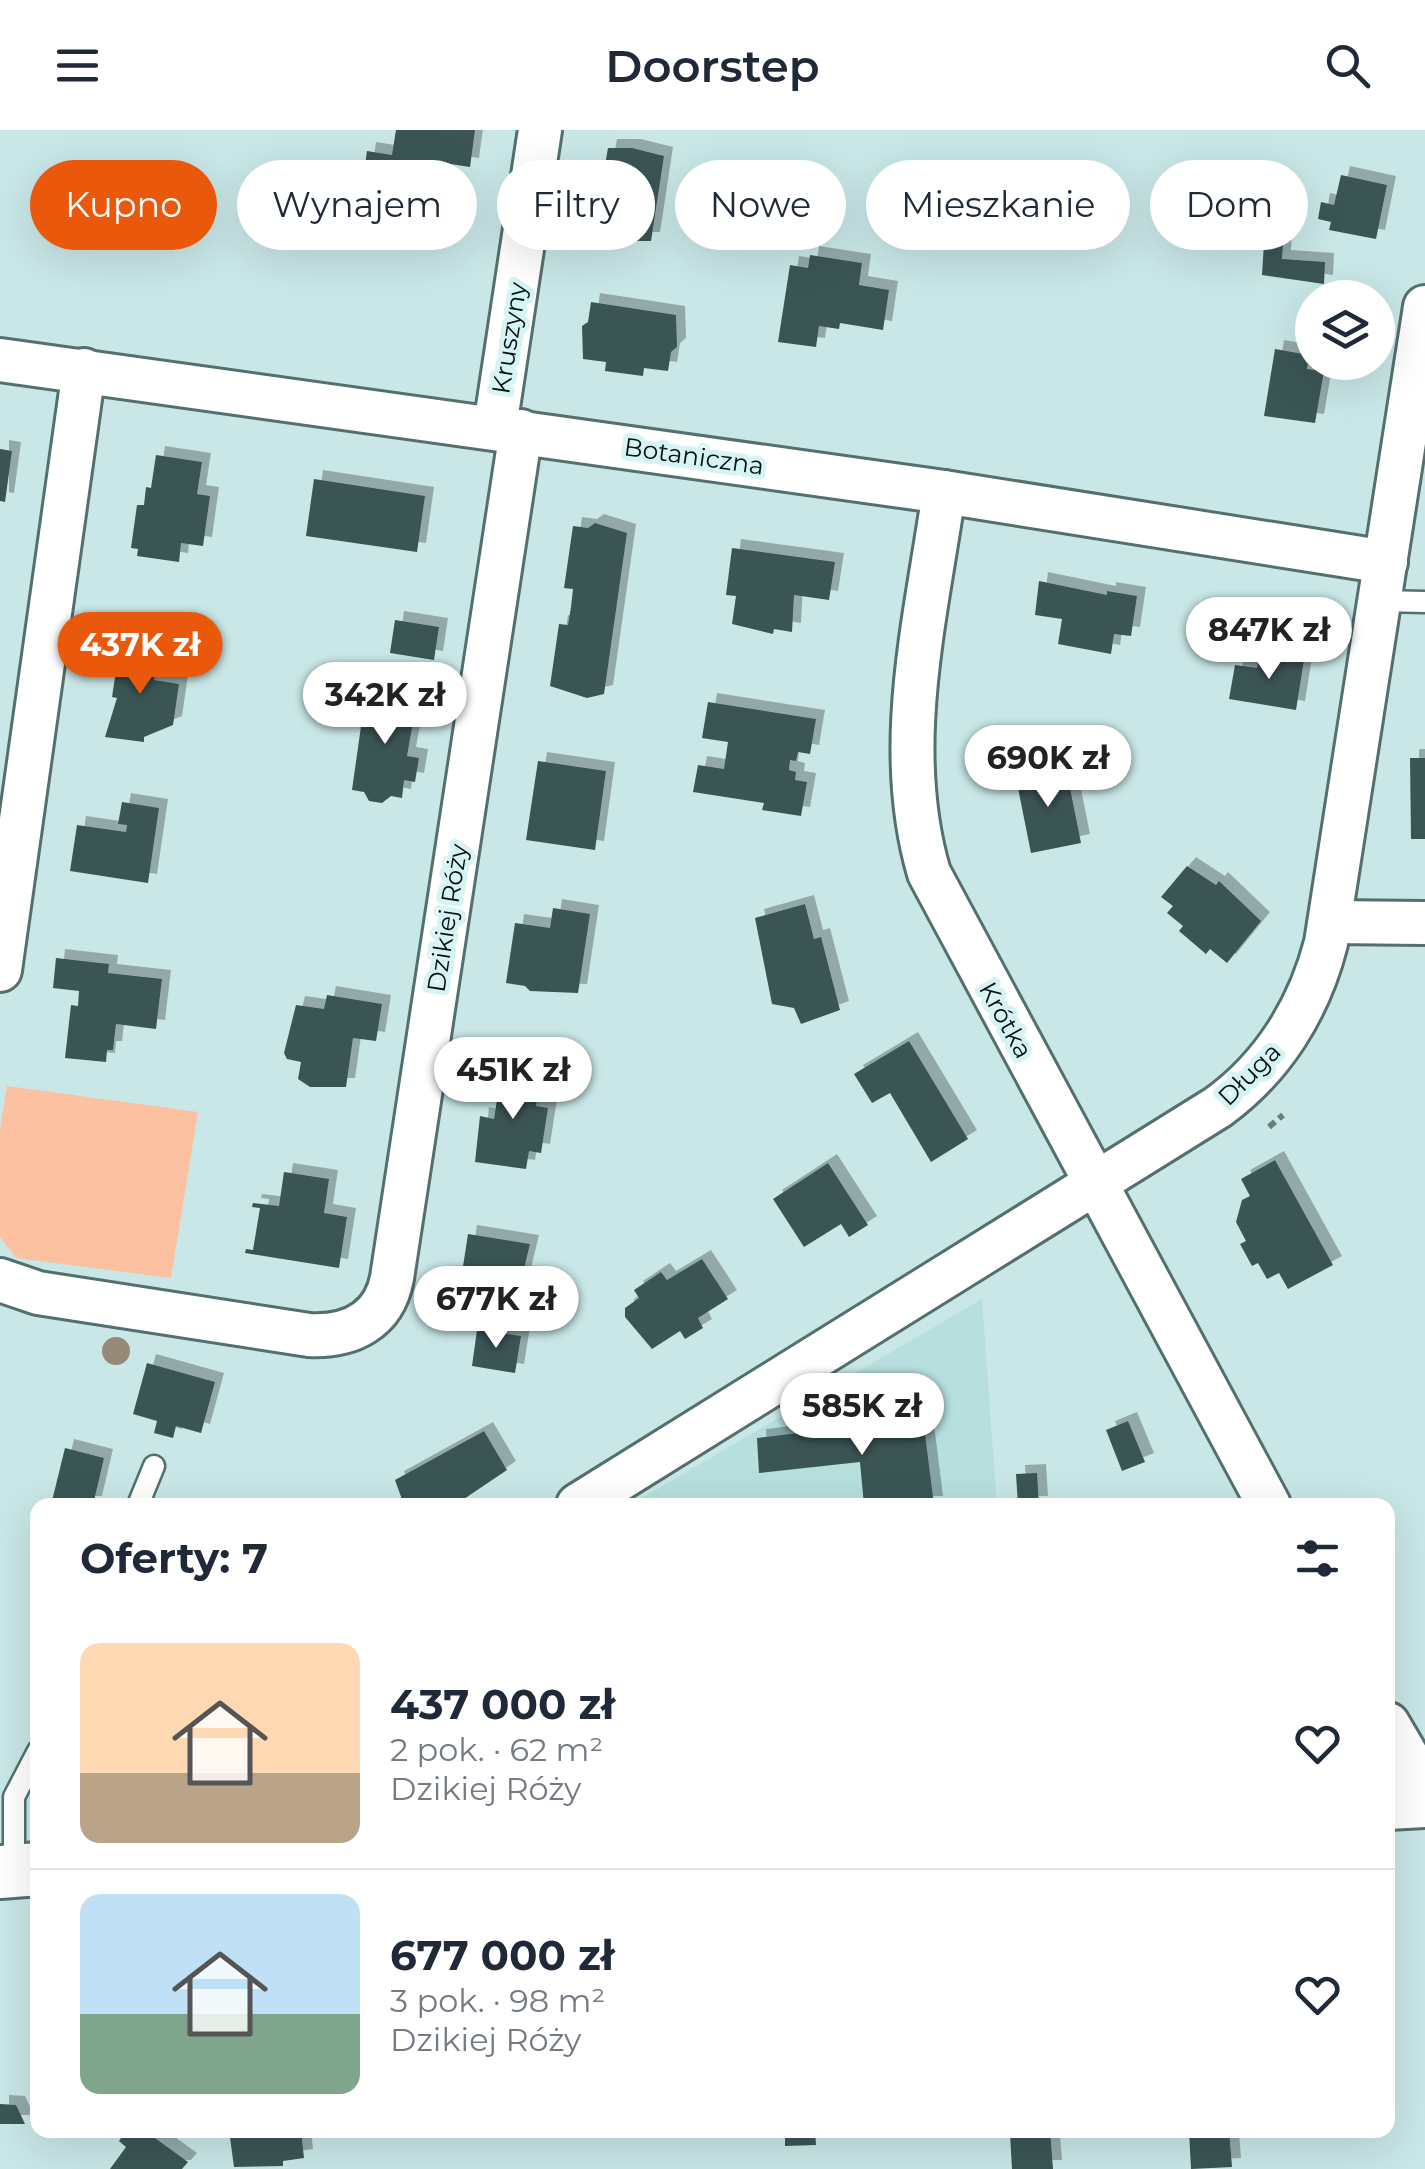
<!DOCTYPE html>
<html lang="pl">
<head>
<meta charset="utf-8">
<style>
	body { margin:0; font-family:Montserrat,sans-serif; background:#f2f2f3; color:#1f2937; height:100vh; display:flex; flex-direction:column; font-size:38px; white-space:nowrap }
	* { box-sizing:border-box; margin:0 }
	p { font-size:32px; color:#747a83 }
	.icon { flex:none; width:55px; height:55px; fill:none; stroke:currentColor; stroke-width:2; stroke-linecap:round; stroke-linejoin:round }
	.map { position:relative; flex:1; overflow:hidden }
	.panel { position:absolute; left:30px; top:1368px; width:1365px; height:640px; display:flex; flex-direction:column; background:#fff; border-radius:20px; box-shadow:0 10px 40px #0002 }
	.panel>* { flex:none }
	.hud { position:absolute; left:30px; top:30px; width:1365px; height:90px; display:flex; gap:20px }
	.controls { position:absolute; left:1295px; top:150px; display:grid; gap:20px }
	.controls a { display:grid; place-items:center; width:100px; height:100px; border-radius:50%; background:#fff; box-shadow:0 10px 40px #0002; font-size:50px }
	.price { position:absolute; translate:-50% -85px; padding:0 22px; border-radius:35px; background:#fff; color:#222; font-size:32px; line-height:65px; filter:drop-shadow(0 2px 5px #0008) }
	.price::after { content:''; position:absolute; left:50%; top:60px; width:30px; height:22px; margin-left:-15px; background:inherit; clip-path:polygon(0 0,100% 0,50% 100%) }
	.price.selected { background:#ea580c; color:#fff }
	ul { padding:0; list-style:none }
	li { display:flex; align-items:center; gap:30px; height:250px; padding:0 50px }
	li+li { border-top:2px solid #e0e1e3 }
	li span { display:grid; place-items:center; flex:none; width:280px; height:200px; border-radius:20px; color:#555 }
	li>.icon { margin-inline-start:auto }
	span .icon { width:120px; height:120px; fill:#fffc; stroke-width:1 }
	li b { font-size:42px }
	h2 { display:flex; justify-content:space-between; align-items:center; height:120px; padding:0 50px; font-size:42px }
	.pill { padding:0 35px; border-radius:45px; background:#fff; box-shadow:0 10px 40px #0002; font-size:35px; line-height:90px }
	.pill.selected { background:#ea580c; color:#fff }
	header { display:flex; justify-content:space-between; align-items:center; height:130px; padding:0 50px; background:#fff; font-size:45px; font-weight:600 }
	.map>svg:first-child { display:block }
	.built { fill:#b6dfde }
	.green { fill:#fbc1a1 }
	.building { fill:#3a5454; filter:url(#shadow) }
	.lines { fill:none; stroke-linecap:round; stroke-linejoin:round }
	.service-casing { stroke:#536f6e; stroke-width:25 }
	.minor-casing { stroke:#536f6e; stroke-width:48 }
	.tertiary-casing { stroke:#536f6e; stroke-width:58 }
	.path { stroke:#697e7e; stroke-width:6; stroke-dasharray:8 5; stroke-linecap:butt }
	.service { stroke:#fff; stroke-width:20 }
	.minor { stroke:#fff; stroke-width:42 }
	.tertiary { stroke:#fff; stroke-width:52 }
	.tree { fill:#968978 }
	.labels { text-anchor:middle; stroke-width:10; stroke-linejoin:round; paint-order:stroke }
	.street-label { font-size:25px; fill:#061111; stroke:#d6f4f4 }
</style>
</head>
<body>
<header><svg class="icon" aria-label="menu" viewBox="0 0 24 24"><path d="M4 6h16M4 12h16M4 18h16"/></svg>Doorstep<svg class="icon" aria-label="search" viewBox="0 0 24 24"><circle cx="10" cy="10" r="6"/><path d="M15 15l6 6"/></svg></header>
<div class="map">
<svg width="1425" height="2039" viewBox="0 0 1425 2039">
	<defs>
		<filter id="shadow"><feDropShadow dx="9" dy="-9" stdDeviation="0" flood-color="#0004"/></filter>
	</defs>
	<rect width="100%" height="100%" fill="#c9e7e7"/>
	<!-- built -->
	<path class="built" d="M982 1169 997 1375H630Z"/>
	<!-- green -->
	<path class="green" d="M7 956 198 982 171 1148 16 1128 0 1107V1000Z"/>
	<!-- building -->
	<g class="building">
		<path d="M396 0H475L470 37 437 32 430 75 407 71 401 77 392 76 388 68 361 64 367 21 392 25Z"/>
		<path d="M608 18H632L664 26 651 111H625L595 103 598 79 590 78 596 40 604 41Z"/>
		<path d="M1341 45 1387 55 1376 109 1329 100 1331 92 1318 89 1321 72 1334 75Z"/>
		<path d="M1264 113 1283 114 1282 129 1325 132 1324 154 1262 145Z"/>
		<path d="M810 125 862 133 859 155 889 160 883 200 840 193 839 199 819 196 816 217 778 212 790 135 808 138Z"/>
		<path d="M591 172 676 185 677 217 671 222 668 241 644 238 643 246 605 241 606 232 583 229 582 196 588 192Z"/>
		<path d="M1275 219 1309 225 1307 239 1324 241 1315 293 1264 286Z"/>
		<path d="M0 319 12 321 5 372 0 371Z"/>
		<path d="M156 325 202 332 197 364 210 366 203 416 181 413 179 432 137 426 138 419 131 418 137 375H144L146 357 151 358Z"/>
		<path d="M314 349 425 366 417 422 306 406Z"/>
		<path d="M595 393 627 403 604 564 587 568 550 556 559 494 568 495 571 477 573 459 564 458 573 396 588 398Z"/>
		<path d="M732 418 835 432 829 470 794 465 792 502 774 499 773 504 732 494 736 466 726 465Z"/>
		<path d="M1039 451 1107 465V461L1137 466 1131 506 1114 504 1111 524 1058 514 1062 489 1035 485Z"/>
		<path d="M395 490 439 497 434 530 390 523Z"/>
		<path d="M120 515 158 521 154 550 179 554 173 595 144 607V612L105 607 117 568 112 567Z"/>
		<path d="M1260 523 1304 530 1296 580 1229 569 1235 535 1257 538Z"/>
		<path d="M366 561 417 569 407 626 419 628 415 652 404 650 402 668 391 666 382 673 369 671 364 662 352 660Z"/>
		<path d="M708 572 816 589 810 624 798 622 796 631 790 630 789 640 796 642 795 650 807 652 801 686 762 680 764 673 693 662 698 635 724 639 728 612 702 608Z"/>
		<path d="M1410 628H1425V709H1411Z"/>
		<path d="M538 631 606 641 595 720 526 710Z"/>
		<path d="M1066 638 1081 713 1031 723 1016 648Z"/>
		<path d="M122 672 159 678 148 753 70 741 77 695 126 702 127 695 118 694Z"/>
		<path d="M1187 736 1216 755 1219 751 1261 791 1227 833 1210 819 1206 824 1179 801 1183 796 1167 783 1173 776 1161 767Z"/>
		<path d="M805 774 814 809 821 807 840 880 801 894 794 878 772 874 755 788Z"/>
		<path d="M553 778 590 784 578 863 530 861 525 856 506 853 515 793 550 798Z"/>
		<path d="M56 828 109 834 108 843 162 849 156 899 116 894 113 920H107L106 932 65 928 71 875 78 876 79 861 53 858Z"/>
		<path d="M327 865 382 874 376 911 353 908 346 957H310L298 949 301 932 287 929 284 923 296 875 324 879Z"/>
		<path d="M909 911 968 1009 931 1032 890 963 872 973 854 944Z"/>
		<path d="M502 937 541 943 536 976 548 978 541 1023 529 1021 526 1039 475 1032 480 986 494 989Z"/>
		<path d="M1275 1030 1333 1135 1288 1159 1279 1143 1267 1149 1258 1133 1252 1136 1240 1114 1246 1111 1236 1092 1242 1070 1250 1066 1241 1049Z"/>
		<path d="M828 1033 868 1095 849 1107 841 1094 804 1117 773 1069Z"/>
		<path d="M284 1042 329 1049 324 1083 347 1087 339 1138 245 1123 246 1119 253 1120 260 1078 252 1077 253 1073 279 1076Z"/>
		<path d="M468 1104 530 1114 522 1147 534 1148 529 1177 451 1166 455 1142 462 1143Z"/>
		<path d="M702 1129 728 1169 698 1188 703 1198 685 1209 680 1201 652 1219 625 1187V1178L639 1168 634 1160 661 1142 667 1150Z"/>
		<path d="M477 1200 521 1206 515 1243 472 1236Z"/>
		<path d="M147 1233 215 1252 201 1303 176 1296 173 1308 154 1303 157 1291 133 1284Z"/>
		<path d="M923 1288 934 1375H864L860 1332 759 1343 757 1308Z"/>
		<path d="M1128 1291 1145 1332 1122 1341 1106 1300Z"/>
		<path d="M484 1301 507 1340 455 1375H404L395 1350Z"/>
		<path d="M65 1318 104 1328 93 1375H51Z"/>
		<path d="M1037 1343 1039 1375H1018L1016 1344Z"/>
		<path d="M0 1974 16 1975 25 1994H0Z"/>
		<path d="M127 2000H144L188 2032 182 2039H110L126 2017 119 2011Z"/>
		<path d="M229 2000H301L304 2028 283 2031V2036L234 2037Z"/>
		<path d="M757 2000H815L816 2015 785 2016V2006L758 2007Z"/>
		<path d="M1189 2000H1229L1232 2037 1191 2039Z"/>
		<path d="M1050 2001 1053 2039H1012L1010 2004Z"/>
	</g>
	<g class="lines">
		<defs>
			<g id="service">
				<path d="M1380 471 1425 472"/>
				<path d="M138 1375 154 1336"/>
				<path d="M14 1739V1667L38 1621"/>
			</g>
			<g id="minor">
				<path d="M0 230 944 362 1386 432"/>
				<path d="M495 297 540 0"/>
				<path d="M944 362C926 488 892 618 929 743L1269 1375"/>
				<path d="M1330 792 1425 793"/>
				<path d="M0 840 84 240"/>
				<path d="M0 1150 38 1163 309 1205C350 1207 384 1191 392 1148L521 301"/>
				<path d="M578 1375 1218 977C1273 937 1309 879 1326 813L1425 177"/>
				<path d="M1388 1594 1425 1657"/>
			</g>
			<g id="tertiary">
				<path d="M1388 1673 1425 1671"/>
				<path d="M0 1742 38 1739"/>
			</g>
		</defs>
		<!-- service casing -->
		<use href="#service" class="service-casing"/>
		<!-- minor casing -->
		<use href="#minor" class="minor-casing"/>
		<!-- tertiary casing -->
		<use href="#tertiary" class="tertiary-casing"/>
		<!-- path -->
		<path class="path" d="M1269 997 1283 985"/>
		<!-- service -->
		<use href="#service" class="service"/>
		<!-- minor -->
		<use href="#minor" class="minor"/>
		<!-- tertiary -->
		<use href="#tertiary" class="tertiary"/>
	</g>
	<!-- trees -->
	<circle class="tree" cx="116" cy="1221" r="14"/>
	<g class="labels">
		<!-- street labels -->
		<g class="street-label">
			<text transform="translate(509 208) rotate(-81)" y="9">Kruszyny</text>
			<text transform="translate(694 326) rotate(8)" y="9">Botaniczna</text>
			<text transform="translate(447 788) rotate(-81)" y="9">Dzikiej Róży</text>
			<text transform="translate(1006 890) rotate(61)" y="9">Krótka</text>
			<text transform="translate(1249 944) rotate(-45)" y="9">Długa</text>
		</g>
	</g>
</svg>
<div class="controls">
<a><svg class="icon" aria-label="layers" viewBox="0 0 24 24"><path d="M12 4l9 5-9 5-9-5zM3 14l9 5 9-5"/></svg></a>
</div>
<b class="price" style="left:1269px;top:552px">847K zł</b>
<b class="price selected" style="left:140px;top:567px">437K zł</b>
<b class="price" style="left:385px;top:617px">342K zł</b>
<b class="price" style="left:1048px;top:680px">690K zł</b>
<b class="price" style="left:513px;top:992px">451K zł</b>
<b class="price" style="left:496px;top:1221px">677K zł</b>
<b class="price" style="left:862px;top:1328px">585K zł</b>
<div class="hud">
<a class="pill selected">Kupno</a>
<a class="pill">Wynajem</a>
<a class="pill">Filtry</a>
<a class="pill">Nowe</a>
<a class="pill">Mieszkanie</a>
<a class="pill">Dom</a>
</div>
<section class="panel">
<h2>Oferty: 7<svg class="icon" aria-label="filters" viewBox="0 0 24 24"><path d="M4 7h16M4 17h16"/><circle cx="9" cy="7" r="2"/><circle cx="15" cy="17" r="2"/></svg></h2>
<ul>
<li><span style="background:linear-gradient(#ffd9b3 65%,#b9a48a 0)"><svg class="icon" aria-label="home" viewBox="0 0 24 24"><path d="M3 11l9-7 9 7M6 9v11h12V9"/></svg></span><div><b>437 000 zł</b><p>2 pok. · 62 m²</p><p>Dzikiej Róży</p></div><svg class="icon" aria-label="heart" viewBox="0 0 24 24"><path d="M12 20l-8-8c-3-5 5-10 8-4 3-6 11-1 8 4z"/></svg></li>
<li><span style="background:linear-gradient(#bfe0f5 60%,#7fa58c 0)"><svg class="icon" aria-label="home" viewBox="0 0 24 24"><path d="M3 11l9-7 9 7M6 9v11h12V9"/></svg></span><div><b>677 000 zł</b><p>3 pok. · 98 m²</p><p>Dzikiej Róży</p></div><svg class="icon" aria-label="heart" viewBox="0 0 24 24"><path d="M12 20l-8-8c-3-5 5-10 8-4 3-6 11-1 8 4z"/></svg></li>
</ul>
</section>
</div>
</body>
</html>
